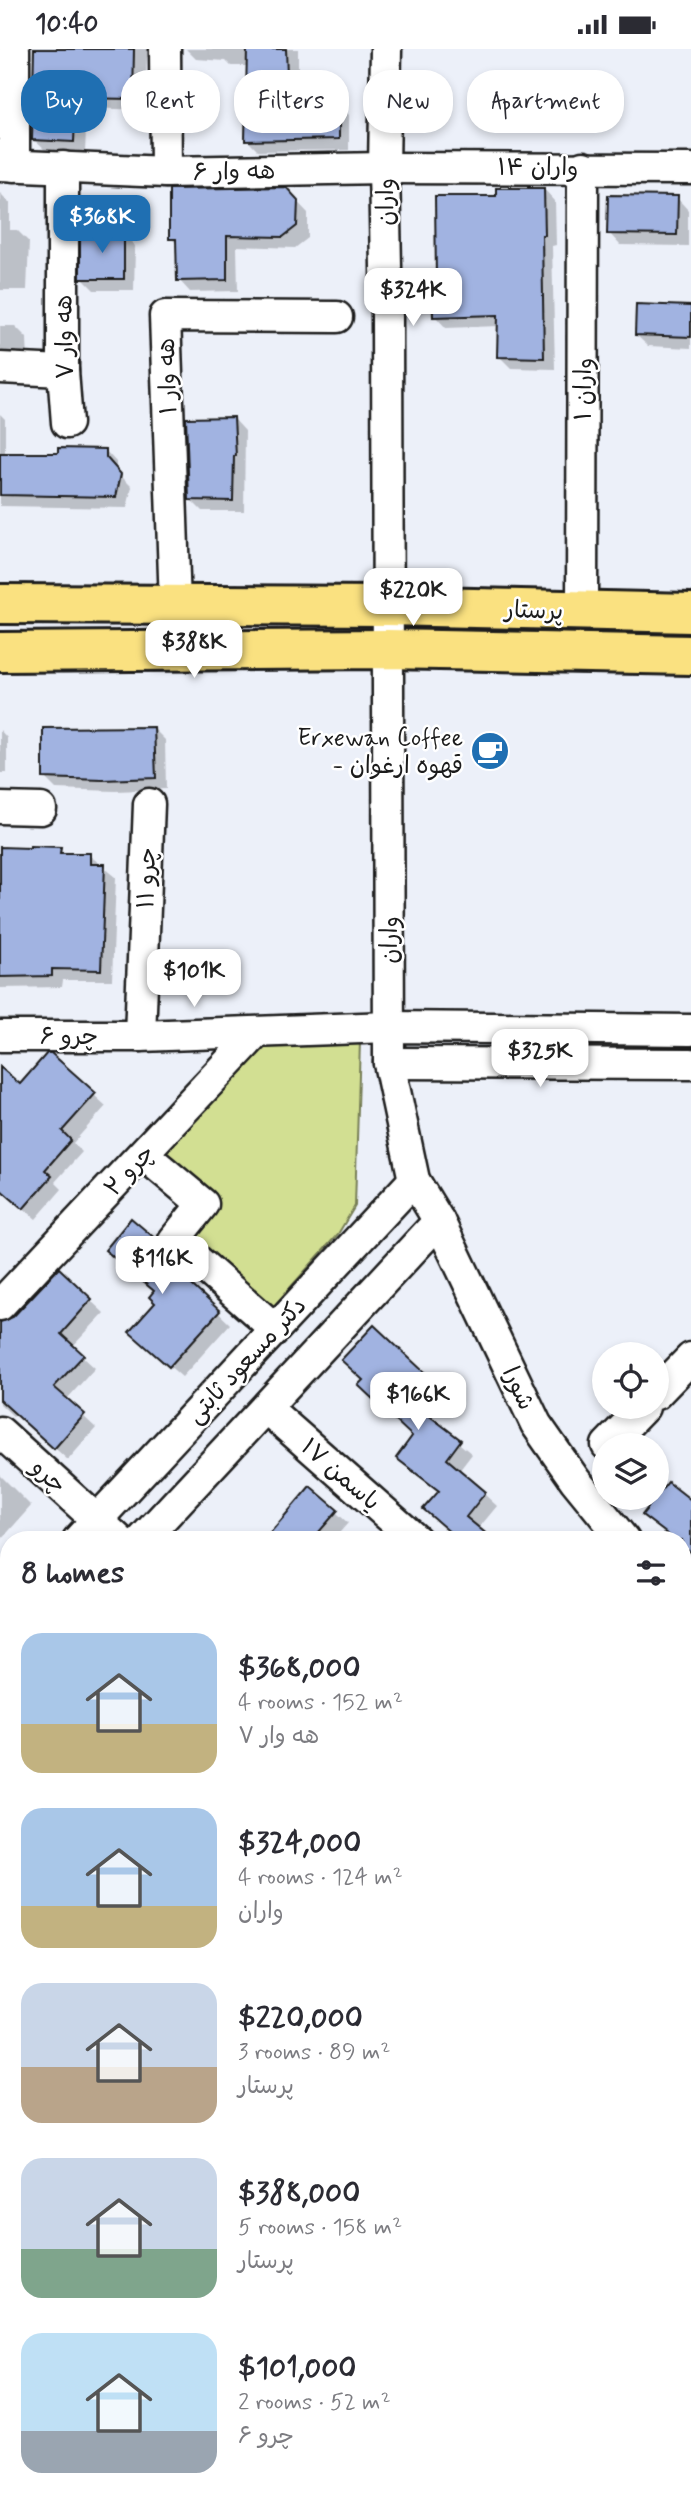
<!DOCTYPE html>
<html lang="en">
<head>
<meta charset="utf-8">
<style>
	body { margin:0; font-family:Mynerve,"Playpen Sans Arabic",sans-serif; background:#f2f2f3; color:#2b2b33; height:100vh; display:flex; flex-direction:column; font-size:26px; white-space:nowrap }
	* { box-sizing:border-box; margin:0 }
	p { font-size:23px; color:#7c7c81 }
	.icon { flex:none; width:38px; height:38px; fill:none; stroke:currentColor; stroke-width:2; stroke-linecap:round; stroke-linejoin:round }
	.map { position:relative; flex:1; overflow:hidden }
	.side { position:absolute; left:0px; top:1482px; width:691px; height:975px; display:flex; flex-direction:column; background:#fff; border-radius:28px 28px 0 0; box-shadow:0 4px 10px #0003 }
	.side>* { flex:none }
	.banner { position:absolute; left:21px; top:21px; width:649px; height:63px; display:flex; gap:14px }
	.tools { position:absolute; left:592px; top:1293px; display:grid; gap:14px }
	.tools a { display:grid; place-items:center; width:77px; height:77px; border-radius:50%; background:#fff; box-shadow:0 4px 10px #0003; font-size:35px }
	.price { position:absolute; translate:-50% -60px; padding:0 16px; border-radius:14px; background:#fff; color:#222; font-size:23px; line-height:46px; filter:drop-shadow(0 2px 4px #0008) }
	.price::after { content:''; position:absolute; left:50%; top:42px; width:21px; height:16px; margin-left:-10px; background:inherit; clip-path:polygon(0 0,100% 0,50% 100%) }
	.price.on { background:#1f6fb2; color:#fff }
	ul { padding:0; list-style:none }
	li { display:flex; align-items:center; gap:21px; height:175px; padding:0 21px }
	li span { display:grid; place-items:center; flex:none; width:196px; height:140px; border-radius:21px; color:#555 }
	li>.icon { margin-inline-start:auto }
	span .icon { width:84px; height:84px; fill:#fffc; stroke-width:1 }
	li b { font-size:30px }
	h2 { display:flex; justify-content:space-between; align-items:center; height:84px; padding:0 21px; font-size:30px }
	.pill { padding:0 24px; border-radius:28px; background:#fff; box-shadow:0 4px 10px #0003; font-size:24px; line-height:63px }
	.pill.on { background:#1f6fb2; color:#fff }
	.status { display:flex; justify-content:space-between; align-items:center; height:49px; padding:0 35px; background:#fff; direction:ltr }
	.status svg { height:19px; fill:currentColor }
	.map>svg:first-child { display:block }
	.green { fill:#d2df92; stroke:#777e57; stroke-width:2 }
	.water { fill:#94d8f6; stroke:#648d9f; stroke-width:2 }
	.shadow { fill:#0003 }
	.building { fill:#a1b3e1; stroke:#1c1c1c; stroke-width:2 }
	.lines { fill:none; stroke-linecap:round; stroke-linejoin:round }
	.minor-casing { stroke:#1c1c1c; stroke-width:35 }
	.major-casing { stroke:#1c1c1c; stroke-width:44 }
	.path { stroke:#1c1c1c; stroke-width:4.5; stroke-dasharray:5 5; stroke-linecap:butt }
	.minor { stroke:#fff; stroke-width:30 }
	.major { stroke:#fae180; stroke-width:38 }
	.labels { text-anchor:middle; stroke-width:5; stroke-linejoin:round; paint-order:stroke }
	.street-label { font-size:24px; fill:#1c1c1c; stroke:#fff }
	.poi-label { font-size:24px; fill:#1c1c1c; stroke:#fff; text-anchor:end }
</style>
</head>
<body>
<div class="status"><b>10:40</b><svg viewBox="0 0 49 12"><path d="M0 12V9h3v3zM5 12V6h3v6zM10 12V3h3v9zM15 12V0h3v12zM26 1h20v11H26zM47 4h2v5h-2z"/></svg></div>
<div class="map">
<svg width="691" height="2456" viewBox="0 0 691 2456">
	<rect width="100%" height="100%" fill="#ecf0f9"/>
	<filter id="ink" filterUnits="userSpaceOnUse"><feTurbulence type="fractalNoise" baseFrequency=".0143" numOctaves="2"/><feDisplacementMap in="SourceGraphic" scale="14" xChannelSelector="R" yChannelSelector="G"/><feConvolveMatrix kernelMatrix="1 2 1 2 8 2 1 2 1" color-interpolation-filters="sRGB"/></filter>
	<g filter="url(#ink)">
		<!-- green -->
		<g class="green">
			<path d="M360 992 355 1157 338 1185 271 1260 188 1189 215 1150 161 1108 261 995Z"/>
			<path d="M9 2008V2226L0 2188V2013Z"/>
			<path d="M87 2448H165V2456H91Z"/>
		</g>
		<!-- water -->
		<path class="water" d="M0 2300 9 2325V2448H52L53 2456H0Z"/>
		<!-- shadow -->
		<g class="shadow">
			<path d="M35 0H165L160 8H147L144 61 87 59 85 104 45 101 33 90Z"/>
			<path d="M186 0H298V54H338L349 66V101L258 102 247 91 248 17H231L226 12 196 10Z"/>
			<path d="M285 140 308 164V189L295 199 237 197 238 242 190 243 179 231 178 196 171 189Z"/>
			<path d="M544 140 555 152 556 196 552 197 555 320 511 319 499 307V277L446 279 435 267 438 233 497 148Z"/>
			<path d="M0 144 10 154V181H17L29 193 27 241H0Z"/>
			<path d="M677 149 688 161V197L620 196 609 184Z"/>
			<path d="M124 185 135 197 134 241H94L82 229Z"/>
			<path d="M691 258V299L648 297 636 286Z"/>
			<path d="M0 277H15L27 289 28 313 0 319Z"/>
			<path d="M0 365 5 370V406L60 405 105 401 116 413V422L132 438 127 459 0 457Z"/>
			<path d="M234 370 245 382 244 462H202L191 451Z"/>
			<path d="M154 680 165 691 166 740 115 742 56 740 44 728Z"/>
			<path d="M0 681 7 689V724H0Z"/>
			<path d="M0 799 60 800 65 805 89 806 116 828 112 931H63L62 938 0 939Z"/>
			<path d="M50 1006 106 1057 73 1094 82 1103 55 1133 62 1140 36 1170 0 1139V1020L20 1038Z"/>
			<path d="M156 1192 168 1204 172 1215 183 1226 181 1228 230 1275 182 1328 143 1294 157 1254Z"/>
			<path d="M59 1222 104 1264 72 1298 95 1319 66 1351 96 1379 68 1411 16 1364 13 1367 0 1355V1275L13 1270Z"/>
			<path d="M422 1324 435 1336 415 1358 472 1405 459 1422 497 1457 478 1480 492 1491H460L440 1443 398 1409 414 1388 373 1349Z"/>
			<path d="M0 1426 31 1457 0 1492Z"/>
			<path d="M310 1440 348 1474 333 1491H270Z"/>
			<path d="M691 1453V1505L682 1499V1491H673L645 1466Z"/>
			<path d="M682 1653 691 1661V1813L682 1805Z"/>
			<path d="M9 1659V1743L0 1753V1667Z"/>
			<path d="M682 1882 691 1885V1954L682 1964Z"/>
			<rect x="382" y="2448" width="128" height="8"/>
		</g>
		<!-- building -->
		<g class="building">
			<path d="M34 0H134L133 50 76 49 74 93 32 91Z"/>
			<path d="M247 0H286L288 52H339V90L245 92Z"/>
			<path d="M286 138 298 151 297 177 283 188 227 187V231L177 232 176 190H169V140Z"/>
			<path d="M496 139H544L545 186H542L544 309 497 308 498 266 433 268 432 232H436L435 147H496Z"/>
			<path d="M608 146 678 147 677 186 607 185Z"/>
			<rect x="80" y="183" width="44" height="47"/>
			<path d="M636 255 691 257V288L635 286Z"/>
			<path d="M234 368 236 407H234L233 452 189 451 186 369Z"/>
			<path d="M58 399 106 400V408L121 425 116 448 0 446V404H58Z"/>
			<path d="M154 678 156 729 103 731 43 729V679Z"/>
			<path d="M30 797 61 798 60 804H90V815H105L101 921 52 920V927L0 928V798L30 799Z"/>
			<path d="M47 1004H51L96 1044 62 1082 71 1091 45 1121 52 1127 23 1160 0 1140V1018L20 1035Z"/>
			<path d="M131 1169 157 1191 162 1204 173 1213 170 1216 220 1262 169 1318 129 1283 155 1254 149 1248 154 1242 105 1201Z"/>
			<path d="M59 1219 92 1250 61 1285 84 1306 54 1338 85 1365 54 1400 0 1351V1273L13 1268Z"/>
			<path d="M374 1276 424 1323 402 1346 461 1391 447 1410 486 1443 466 1468 494 1491H459L423 1460 439 1442 396 1409 412 1387 358 1336 363 1331 341 1311Z"/>
			<path d="M668 1433 691 1451V1504L682 1497V1491H675L642 1466Z"/>
			<path d="M310 1437 338 1461 312 1491H264Z"/>
		</g>
		<g class="lines">
			<defs>
				<g id="minor">
					<path d="M165 0 166 123"/>
					<path d="M386 0 384 119 387 268 389 1014 414 1131 439 1172 536 1375 575 1431 624 1491"/>
					<path d="M0 116 166 123 384 119 691 120"/>
					<path d="M14 117V0"/>
					<path d="M63 118V322L67 374"/>
					<path d="M0 319 63 322"/>
					<path d="M175 557 165 267 337 268"/>
					<path d="M582 563 583 118"/>
					<path d="M0 759 41 760"/>
					<path d="M0 987H140L389 978 691 981"/>
					<path d="M140 987 149 755"/>
					<path d="M389 1014 691 1015"/>
					<path d="M143 1105 203 1155 174 1191 275 1280"/>
					<path d="M0 1256 256 984"/>
					<path d="M656 1345 691 1309"/>
					<path d="M266 1359 416 1491"/>
					<path d="M0 1383 119 1491"/>
					<path d="M607 1396 644 1358"/>
					<path d="M78 1491 414 1131"/>
					<path d="M142 1491 439 1172"/>
					<path d="M682 1548 691 1556"/>
					<path d="M0 1575 9 1566"/>
					<path d="M682 1621 691 1611"/>
					<path d="M0 1644 9 1635"/>
					<path d="M682 1825 691 1833"/>
					<path d="M0 1930 9 1940"/>
					<path d="M682 1968 691 1959"/>
					<path d="M682 2041 686 2141 684 2256"/>
					<path d="M682 2444H691"/>
					<path d="M187 2448V2456"/>
					<path d="M363 2456V2448"/>
					<path d="M535 2456V2448"/>
				</g>
				<g id="major">
					<path d="M0 555 388 557 691 564"/>
					<path d="M0 603 387 600 691 606"/>
				</g>
			</defs>
			<!-- minor casing -->
			<use href="#minor" class="minor-casing"/>
			<!-- major casing -->
			<use href="#major" class="major-casing"/>
			<!-- path -->
			<path class="path" d="M682 2308 683 2280"/>
			<!-- minor -->
			<use href="#minor" class="minor"/>
			<!-- major -->
			<use href="#major" class="major"/>
		</g>
	</g>
	<!-- icons -->
	<defs>
		<symbol id="cafe-disc" viewBox="-11 -11 22 22"><circle r="9.5" fill="#1f6fb2" stroke="#fff"/><path d="M-5.5-4.5H6V0H3Q3 3.5 0 3.5H-2.5Q-5.5 3.5-5.5 0ZM3-3.2v2h1.7v-2ZM-6 4.5H4V6H-6Z" fill="#fff"/></symbol>
	</defs>
	<g fill-rule="evenodd">
		<use href="#cafe-disc" x="468" y="680" width="44" height="44"/>
	</g>
	<g class="labels">
		<!-- street labels -->
		<g class="street-label">
			<text x="538" y="126">واران ۱۴</text>
			<text transform="translate(234 122) rotate(-1)" y="8">هه وار ۶</text>
			<text transform="translate(385 153) rotate(-91)" y="8">واران</text>
			<text transform="translate(64 288) rotate(-91)" y="8">هه وار ۷</text>
			<text transform="translate(167 327) rotate(-92)" y="8">هه وار ۱</text>
			<text transform="translate(583 340) rotate(-90)" y="8">واران ۱</text>
			<text transform="translate(534 561) rotate(2)" y="8">پرستار</text>
			<text transform="translate(146 829) rotate(-88)" y="8">چرو ۱۱</text>
			<text transform="translate(389 891) rotate(-90)" y="8">واران</text>
			<text x="69" y="995">چرو ۶</text>
			<text transform="translate(129 1121) rotate(-47)" y="8">چرو ۲</text>
			<text transform="translate(246 1311) rotate(-47)" y="8">دکتر مسعود ثابتی</text>
			<text transform="translate(519 1339) rotate(65)" y="8">شورا</text>
			<text transform="translate(341 1425) rotate(41)" y="8">یاسمن ۱۷</text>
			<text transform="translate(49 1427) rotate(42)" y="8">چرو</text>
		</g>
		<!-- poi labels -->
		<g class="poi-label">
			<text x="463" y="696">Erxewan Coffee<tspan x="463" dy="28">- قهوه ارغوان</tspan></text>
		</g>
	</g>
</svg>
<div class="tools">
<a><svg class="icon" aria-label="locate" viewBox="0 0 24 24"><circle cx="12" cy="12" r="6"/><path d="M12 2v4M12 18v4M2 12h4M18 12h4"/></svg></a>
<a><svg class="icon" aria-label="layers" viewBox="0 0 24 24"><path d="M12 4l9 5-9 5-9-5zM3 14l9 5 9-5"/></svg></a>
</div>
<b class="price on" style="left:102px;top:206px">$368K</b>
<b class="price" style="left:413px;top:279px">$324K</b>
<b class="price" style="left:413px;top:579px">$220K</b>
<b class="price" style="left:194px;top:631px">$388K</b>
<b class="price" style="left:194px;top:960px">$101K</b>
<b class="price" style="left:540px;top:1040px">$325K</b>
<b class="price" style="left:162px;top:1247px">$116K</b>
<b class="price" style="left:418px;top:1383px">$166K</b>
<div class="banner">
<a class="pill on">Buy</a>
<a class="pill">Rent</a>
<a class="pill">Filters</a>
<a class="pill">New</a>
<a class="pill">Apartment</a>
</div>
<section class="side">
<h2>8 homes<svg class="icon" aria-label="filters" viewBox="0 0 24 24"><path d="M4 7h16M4 17h16"/><circle cx="9" cy="7" r="2"/><circle cx="15" cy="17" r="2"/></svg></h2>
<ul>
<li><span style="background:linear-gradient(#a9c7e8 65%,#c2b280 0)"><svg class="icon" aria-label="home" viewBox="0 0 24 24"><path d="M3 11l9-7 9 7M6 9v11h12V9"/></svg></span><div><b>$368,000</b><p>4 rooms · 152 m²</p><p>هه وار ۷</p></div></li>
<li><span style="background:linear-gradient(#a9c7e8 70%,#c2b280 0)"><svg class="icon" aria-label="home" viewBox="0 0 24 24"><path d="M3 11l9-7 9 7M6 9v11h12V9"/></svg></span><div><b>$324,000</b><p>4 rooms · 124 m²</p><p>واران</p></div></li>
<li><span style="background:linear-gradient(#c9d6e8 60%,#b9a48a 0)"><svg class="icon" aria-label="home" viewBox="0 0 24 24"><path d="M3 11l9-7 9 7M6 9v11h12V9"/></svg></span><div><b>$220,000</b><p>3 rooms · 89 m²</p><p>پرستار</p></div></li>
<li><span style="background:linear-gradient(#c9d6e8 65%,#7fa58c 0)"><svg class="icon" aria-label="home" viewBox="0 0 24 24"><path d="M3 11l9-7 9 7M6 9v11h12V9"/></svg></span><div><b>$388,000</b><p>5 rooms · 158 m²</p><p>پرستار</p></div></li>
<li><span style="background:linear-gradient(#bfe0f5 70%,#9aa5b1 0)"><svg class="icon" aria-label="home" viewBox="0 0 24 24"><path d="M3 11l9-7 9 7M6 9v11h12V9"/></svg></span><div><b>$101,000</b><p>2 rooms · 52 m²</p><p>چرو ۶</p></div></li>
</ul>
</section>
</div>
</body>
</html>
